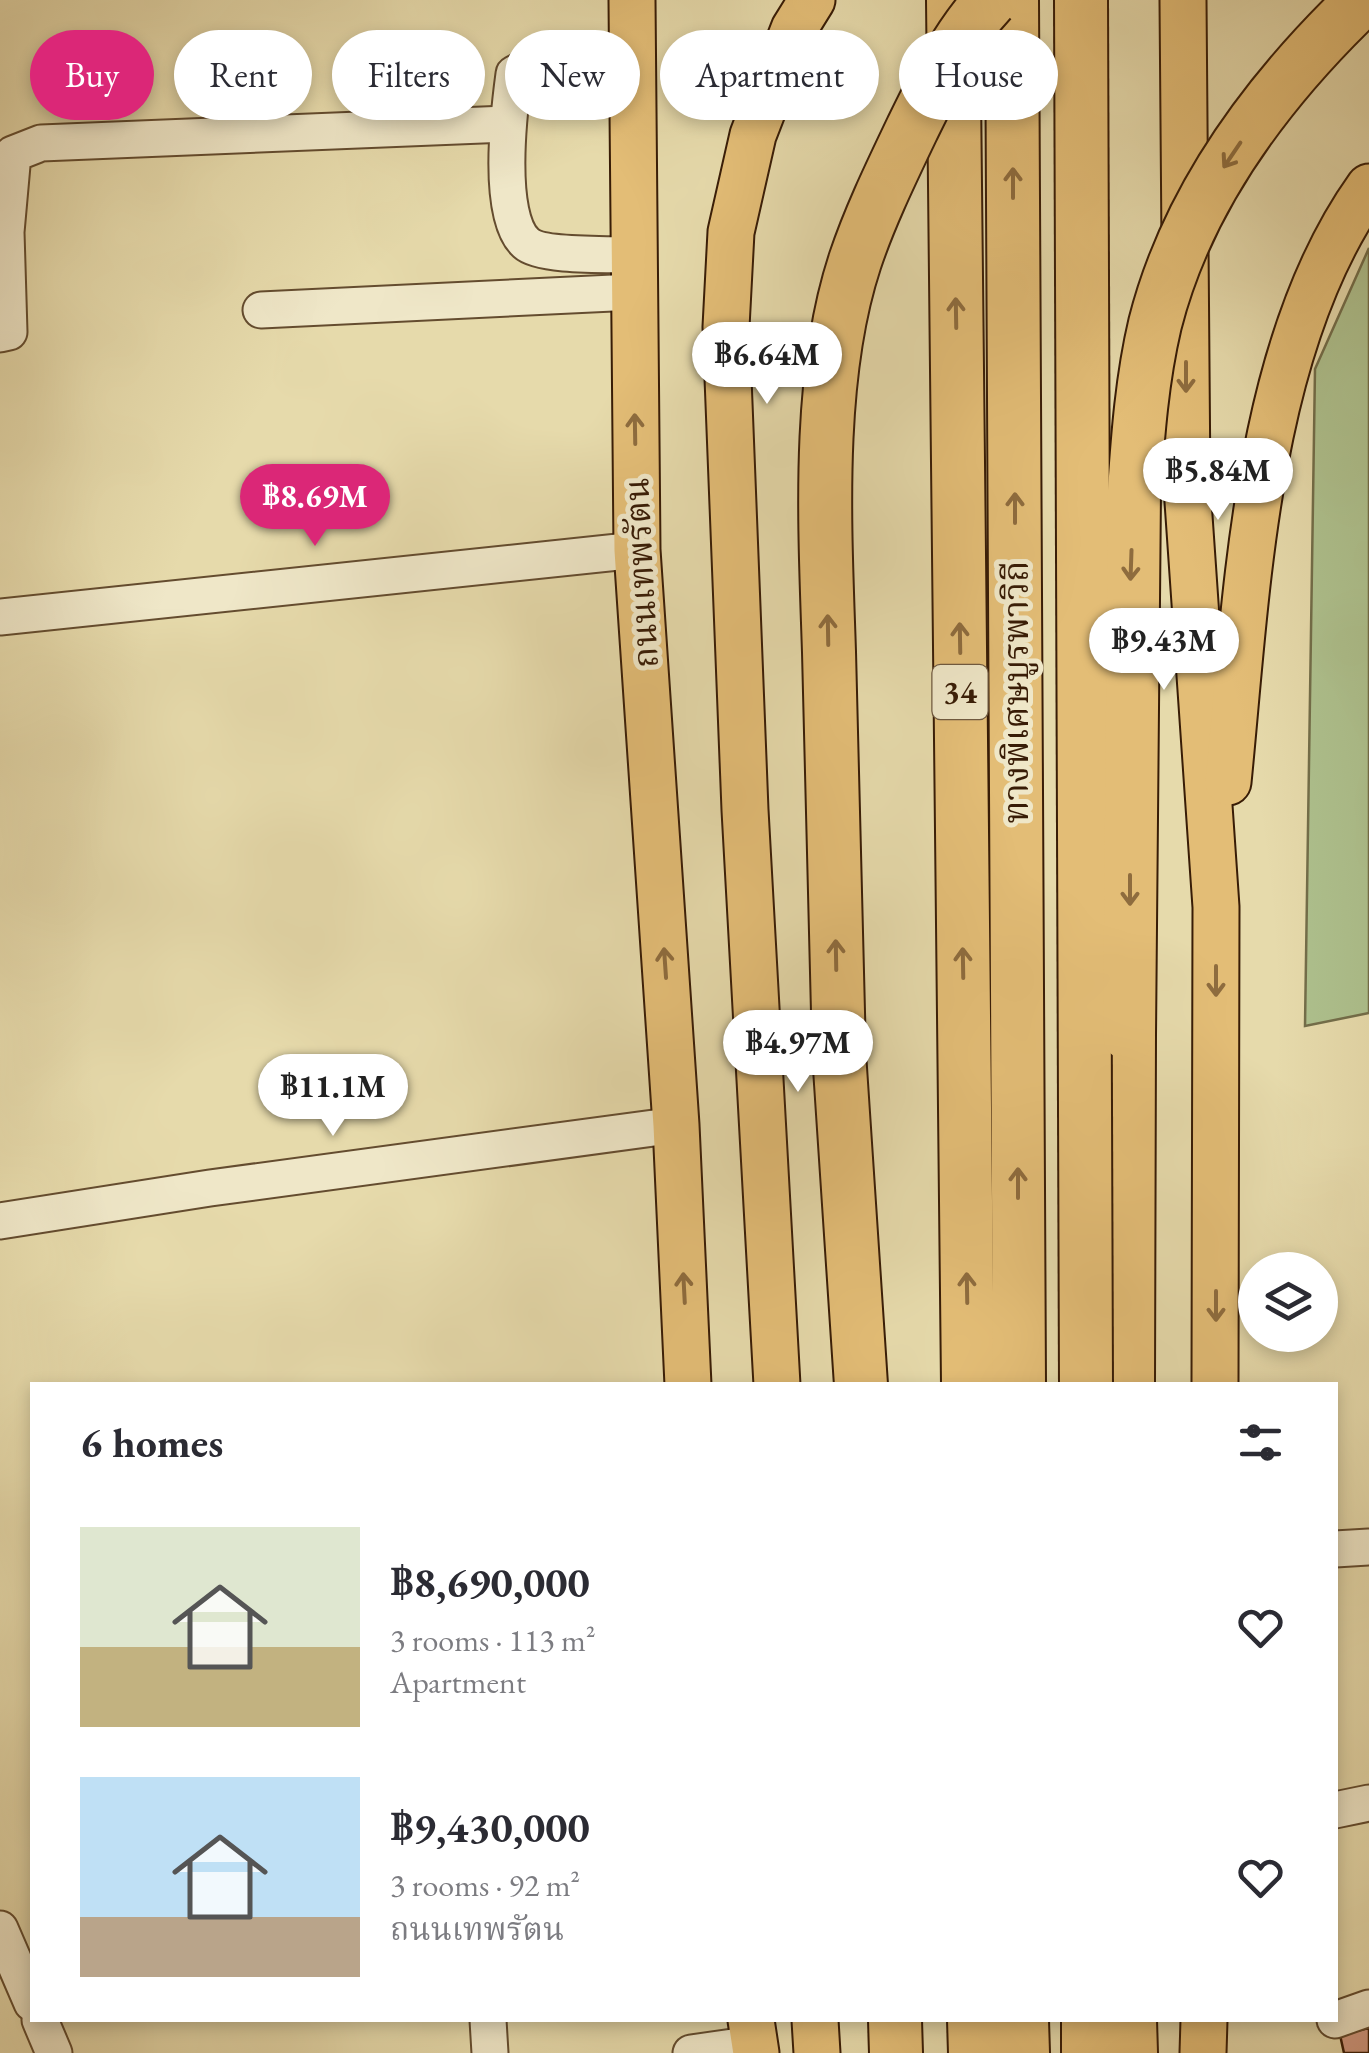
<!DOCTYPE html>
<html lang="en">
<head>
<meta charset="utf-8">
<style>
	body { margin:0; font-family:"EB Garamond","Noto Serif Thai",serif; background:#f2f2f3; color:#2b2b33; height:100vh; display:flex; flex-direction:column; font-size:38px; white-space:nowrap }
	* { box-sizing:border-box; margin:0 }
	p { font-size:32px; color:#7c7c81 }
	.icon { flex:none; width:55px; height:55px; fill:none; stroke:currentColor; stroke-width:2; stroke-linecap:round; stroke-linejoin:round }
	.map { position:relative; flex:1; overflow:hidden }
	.details { position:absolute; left:30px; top:1382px; width:1308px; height:640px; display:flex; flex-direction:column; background:#fff; border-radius:0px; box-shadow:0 5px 15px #0003 }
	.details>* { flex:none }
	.guide { position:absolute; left:30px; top:30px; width:1310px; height:90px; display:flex; gap:20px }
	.controls { position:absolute; left:1238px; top:1252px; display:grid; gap:20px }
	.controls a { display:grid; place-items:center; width:100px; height:100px; border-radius:50%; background:#fff; box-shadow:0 5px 15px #0003; font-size:50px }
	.price { position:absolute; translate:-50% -85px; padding:0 22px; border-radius:35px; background:#fff; color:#222; font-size:32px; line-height:65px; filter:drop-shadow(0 2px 5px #0008) }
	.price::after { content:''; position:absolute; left:50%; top:60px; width:30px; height:22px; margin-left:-15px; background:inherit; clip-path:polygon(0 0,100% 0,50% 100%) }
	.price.current { background:#db2777; color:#fff }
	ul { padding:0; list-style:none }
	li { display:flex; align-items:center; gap:30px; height:250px; padding:0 50px }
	li span { display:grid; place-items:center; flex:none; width:280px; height:200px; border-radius:0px; color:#555 }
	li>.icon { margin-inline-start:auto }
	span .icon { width:120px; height:120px; fill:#fffc; stroke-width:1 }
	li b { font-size:42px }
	h2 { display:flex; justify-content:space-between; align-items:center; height:120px; padding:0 50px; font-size:42px }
	.pill { padding:0 35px; border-radius:45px; background:#fff; box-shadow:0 5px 15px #0003; font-size:35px; line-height:90px }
	.pill.current { background:#db2777; color:#fff }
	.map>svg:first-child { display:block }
	.green { fill:#aec18e; stroke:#736e4a; stroke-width:2.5 }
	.building { fill:#d39b83; stroke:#381c06; stroke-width:2.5 }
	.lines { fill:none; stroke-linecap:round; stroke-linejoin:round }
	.minor-casing { stroke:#644c2f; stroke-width:39 }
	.major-casing { stroke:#381c06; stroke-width:49 }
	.highway-casing { stroke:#381c06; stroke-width:56 }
	.minor { stroke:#efe7c8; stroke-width:35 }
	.major { stroke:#e3bd76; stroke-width:45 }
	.highway { stroke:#e3bd76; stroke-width:52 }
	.highway-bridge-casing { stroke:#381c06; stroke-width:56; stroke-linecap:butt }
	.highway-bridge { stroke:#e3bd76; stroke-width:52 }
	.oneway { stroke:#8e6c3e }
	.labels { text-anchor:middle; stroke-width:10; stroke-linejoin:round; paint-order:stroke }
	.shield { fill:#efe7c8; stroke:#6f5940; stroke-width:2.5 }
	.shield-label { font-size:32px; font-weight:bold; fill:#381c06 }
	.street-label { font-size:35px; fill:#381c06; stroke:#efe7c8 }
</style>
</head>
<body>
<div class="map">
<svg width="1369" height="2053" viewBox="0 0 1369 2053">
	<rect width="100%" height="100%" fill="#e6daab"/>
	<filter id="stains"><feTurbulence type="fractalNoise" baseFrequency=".002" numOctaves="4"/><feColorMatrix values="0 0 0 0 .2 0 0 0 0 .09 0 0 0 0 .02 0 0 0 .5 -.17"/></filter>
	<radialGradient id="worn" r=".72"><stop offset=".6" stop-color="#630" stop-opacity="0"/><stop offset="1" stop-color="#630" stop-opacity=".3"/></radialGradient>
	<!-- green -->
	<path class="green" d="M1369 248V1013L1305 1026 1315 369Z"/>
	<!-- building -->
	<path class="building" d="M1369 2028V2053H1344L1340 2035Z"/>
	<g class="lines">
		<defs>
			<g id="minor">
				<path d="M632 60 531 65 514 74C509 111 496 216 526 243 541 257 611 254 634 255"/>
				<path d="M261 310 634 292"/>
				<path d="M0 334 9 332 6 232 13 154 41 143 507 124"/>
				<path d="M0 617 637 550"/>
				<path d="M0 1221 210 1188 676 1125"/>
				<path d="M1335 1549 1369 1547"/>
				<path d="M1335 1810 1369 1803"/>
				<path d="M0 1929 32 2003"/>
				<path d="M40 2020 54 2053"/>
				<path d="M488 2020 490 2053"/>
				<path d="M1335 2020 1369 2008"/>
				<path d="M691 2053 754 2044"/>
			</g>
			<g id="major">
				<path d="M632 0 637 550 676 1125 688 1385"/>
				<path d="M1183 0 1187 487 1216 907 1215 1385"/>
				<path d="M1228 782C1247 593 1255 346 1369 187"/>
				<path d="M777 1385 745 810 726 327 731 232 753 135 794 29 812 0"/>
				<path d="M751 2020 756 2053"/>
				<path d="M815 2020 817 2053"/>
				<path d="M1203 2053 1204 2020"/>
			</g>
			<g id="highway">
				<path d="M953 0 968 1385"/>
				<path d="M1012 0 1019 1385"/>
				<path d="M839 1053 861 1385"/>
				<path d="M1128 1385 1129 1035"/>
				<path d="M895 2020 896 2053"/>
				<path d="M974 2020 975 2053"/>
				<path d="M1022 2020 1023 2053"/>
				<path d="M1088 2020V2053"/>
				<path d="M1130 2020 1131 2053"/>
			</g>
		</defs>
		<!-- minor casing -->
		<use href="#minor" class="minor-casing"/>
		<!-- major casing -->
		<use href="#major" class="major-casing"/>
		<!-- highway casing -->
		<use href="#highway" class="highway-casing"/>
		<!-- minor -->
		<use href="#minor" class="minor"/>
		<!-- major -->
		<use href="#major" class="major"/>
		<!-- highway -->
		<use href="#highway" class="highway"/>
		<defs>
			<g id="highway-bridge">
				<path d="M1081 0 1086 1385"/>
				<path d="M1129 1035 1134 491C1138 435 1142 379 1155 324 1187 198 1270 88 1362 0"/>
				<path d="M839 1053C836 919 832 785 829 652 825 528 816 379 855 261 870 216 892 171 912 129 934 84 957 36 991 0"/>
			</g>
		</defs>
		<!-- highway-bridge casing -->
		<use href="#highway-bridge" class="highway-bridge-casing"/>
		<!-- highway-bridge -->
		<use href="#highway-bridge" class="highway-bridge"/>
	</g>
	<!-- one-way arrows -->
	<defs><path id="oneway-shaft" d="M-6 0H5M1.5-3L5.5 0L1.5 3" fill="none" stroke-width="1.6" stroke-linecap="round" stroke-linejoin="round" transform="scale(2.5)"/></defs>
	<g class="oneway">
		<use href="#oneway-shaft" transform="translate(1232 155) rotate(124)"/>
		<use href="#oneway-shaft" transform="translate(1013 183) rotate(-90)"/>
		<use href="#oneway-shaft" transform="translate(956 313) rotate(-91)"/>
		<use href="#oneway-shaft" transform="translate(1186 377) rotate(90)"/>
		<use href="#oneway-shaft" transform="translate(635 429) rotate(-91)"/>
		<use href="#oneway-shaft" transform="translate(1015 508) rotate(-90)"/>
		<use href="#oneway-shaft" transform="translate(1131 565) rotate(92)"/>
		<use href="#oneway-shaft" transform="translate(828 630) rotate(-91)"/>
		<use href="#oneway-shaft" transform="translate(960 638) rotate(-91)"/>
		<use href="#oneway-shaft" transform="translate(1130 890) rotate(90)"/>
		<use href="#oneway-shaft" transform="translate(836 955) rotate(-91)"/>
		<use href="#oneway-shaft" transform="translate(665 963) rotate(-94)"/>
		<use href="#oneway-shaft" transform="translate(963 963) rotate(-91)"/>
		<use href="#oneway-shaft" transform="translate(1216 981) rotate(90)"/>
		<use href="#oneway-shaft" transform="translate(1018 1183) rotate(-90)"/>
		<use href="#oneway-shaft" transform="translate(684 1288) rotate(-93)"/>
		<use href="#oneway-shaft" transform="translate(967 1288) rotate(-91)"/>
		<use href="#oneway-shaft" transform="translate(1216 1306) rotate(90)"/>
	</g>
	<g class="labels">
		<!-- shield labels -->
		<rect class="shield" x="932.5" y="665" width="55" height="54" rx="8"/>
		<g class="shield-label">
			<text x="960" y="703">34</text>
		</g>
		<!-- street labels -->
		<g class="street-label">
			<text transform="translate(641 573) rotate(-93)" y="12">ถนนเทพรัตน</text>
			<text transform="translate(1016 692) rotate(-90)" y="12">ทางพิเศษบูรพาวิถี</text>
		</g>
	</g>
	<rect width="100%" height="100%" filter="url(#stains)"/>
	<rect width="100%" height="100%" fill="url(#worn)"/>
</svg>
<div class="controls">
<a><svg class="icon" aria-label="layers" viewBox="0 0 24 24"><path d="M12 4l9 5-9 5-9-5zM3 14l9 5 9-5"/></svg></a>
</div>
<b class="price" style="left:767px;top:407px">฿6.64M</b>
<b class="price" style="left:1218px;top:523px">฿5.84M</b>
<b class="price current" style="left:315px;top:549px">฿8.69M</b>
<b class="price" style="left:1164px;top:693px">฿9.43M</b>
<b class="price" style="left:798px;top:1095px">฿4.97M</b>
<b class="price" style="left:333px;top:1139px">฿11.1M</b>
<div class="guide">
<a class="pill current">Buy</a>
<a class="pill">Rent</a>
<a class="pill">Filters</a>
<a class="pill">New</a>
<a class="pill">Apartment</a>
<a class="pill">House</a>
</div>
<section class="details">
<h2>6 homes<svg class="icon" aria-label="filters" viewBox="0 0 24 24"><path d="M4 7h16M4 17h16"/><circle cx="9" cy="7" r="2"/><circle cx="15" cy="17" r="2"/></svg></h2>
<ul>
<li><span style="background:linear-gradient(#dfe7d0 60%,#c2b280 0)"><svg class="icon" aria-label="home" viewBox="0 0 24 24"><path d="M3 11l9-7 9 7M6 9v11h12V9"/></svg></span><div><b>฿8,690,000</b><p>3 rooms · 113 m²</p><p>Apartment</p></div><svg class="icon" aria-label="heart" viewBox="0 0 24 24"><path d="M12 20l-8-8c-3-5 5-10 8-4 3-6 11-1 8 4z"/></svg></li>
<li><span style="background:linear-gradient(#bfe0f5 70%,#b9a48a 0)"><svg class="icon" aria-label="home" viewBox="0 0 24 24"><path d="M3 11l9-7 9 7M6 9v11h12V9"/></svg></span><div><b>฿9,430,000</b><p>3 rooms · 92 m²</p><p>ถนนเทพรัตน</p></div><svg class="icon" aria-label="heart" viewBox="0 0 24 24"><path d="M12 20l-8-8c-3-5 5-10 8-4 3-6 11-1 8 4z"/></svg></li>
</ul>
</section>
</div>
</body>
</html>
